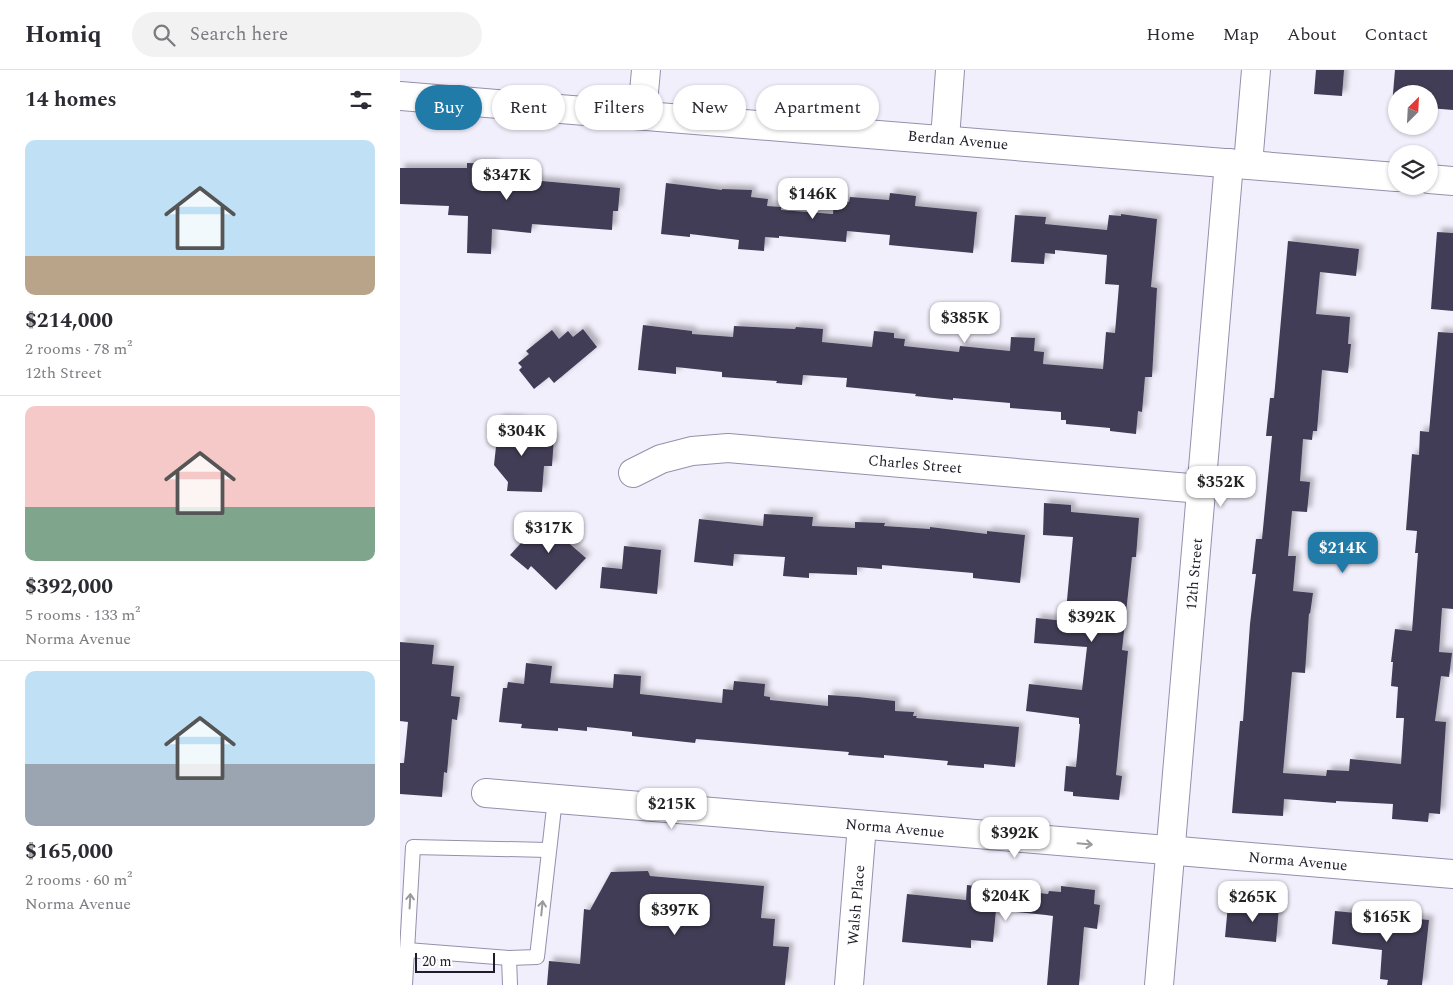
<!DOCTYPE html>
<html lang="en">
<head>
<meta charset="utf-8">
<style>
	body { margin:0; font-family:Spectral,serif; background:#f2f2f3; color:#2b2b33; height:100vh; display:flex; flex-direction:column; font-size:19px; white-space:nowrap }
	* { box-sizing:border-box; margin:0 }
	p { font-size:16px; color:#7c7c81 }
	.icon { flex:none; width:28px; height:28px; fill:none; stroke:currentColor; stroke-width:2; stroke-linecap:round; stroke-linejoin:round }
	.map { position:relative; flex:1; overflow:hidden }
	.details { display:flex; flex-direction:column; background:#fff; width:400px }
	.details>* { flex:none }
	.top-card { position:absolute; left:15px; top:15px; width:475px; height:45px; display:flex; gap:10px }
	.needle { width:32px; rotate:24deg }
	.fabs { position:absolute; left:988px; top:15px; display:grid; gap:10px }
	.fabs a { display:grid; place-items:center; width:50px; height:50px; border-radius:50%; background:#fff; box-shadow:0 1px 4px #0004; font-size:25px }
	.scale { position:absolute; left:15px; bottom:12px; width:80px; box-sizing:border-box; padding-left:5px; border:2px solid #1f1c27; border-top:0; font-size:14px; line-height:18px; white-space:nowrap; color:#1f1c27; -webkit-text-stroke:4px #fff; paint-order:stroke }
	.price { position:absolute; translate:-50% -42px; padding:0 11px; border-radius:10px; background:#fff; color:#222; font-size:16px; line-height:32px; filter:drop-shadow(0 1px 2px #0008) }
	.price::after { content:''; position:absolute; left:50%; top:30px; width:15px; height:11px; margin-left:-8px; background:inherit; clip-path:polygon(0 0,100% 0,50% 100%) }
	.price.active { background:#207ba9; color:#fff }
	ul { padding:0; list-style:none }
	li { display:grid; align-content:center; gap:10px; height:265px; padding:0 25px }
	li+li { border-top:1px solid #e1e1e2 }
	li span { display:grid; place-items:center; height:155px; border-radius:10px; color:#555 }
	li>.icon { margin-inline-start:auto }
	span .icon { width:90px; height:90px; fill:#fffc; stroke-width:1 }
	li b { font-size:21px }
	h2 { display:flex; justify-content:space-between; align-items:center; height:60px; padding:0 25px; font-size:21px }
	.chip { padding:0 18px; border-radius:22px; background:#fff; box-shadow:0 1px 4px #0004; font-size:18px; line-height:45px }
	.chip.active { background:#207ba9; color:#fff }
	header { display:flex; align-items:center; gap:30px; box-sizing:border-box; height:70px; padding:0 25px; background:#fff; border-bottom:1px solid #e1e1e2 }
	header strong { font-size:24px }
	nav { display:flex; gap:28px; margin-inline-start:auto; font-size:18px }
	.search { width:350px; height:45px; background:#f2f2f3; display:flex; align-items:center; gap:12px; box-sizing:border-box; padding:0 18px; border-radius:28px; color:#7c7c81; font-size:19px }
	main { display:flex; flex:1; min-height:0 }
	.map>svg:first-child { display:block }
	.building { fill:#433c56; filter:url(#shadow) }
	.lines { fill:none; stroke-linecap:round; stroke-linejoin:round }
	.service-casing { stroke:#978eac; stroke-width:16 }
	.minor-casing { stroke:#978eac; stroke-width:30 }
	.tertiary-casing { stroke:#978eac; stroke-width:30 }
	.service { stroke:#fff; stroke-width:14 }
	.minor { stroke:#fff; stroke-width:28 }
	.tertiary { stroke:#fff; stroke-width:28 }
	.oneway { stroke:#9a999e }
	.labels { text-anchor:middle; stroke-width:5; stroke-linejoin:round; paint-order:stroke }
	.street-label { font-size:15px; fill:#1f1c27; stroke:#fff }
</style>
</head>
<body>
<header>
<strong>Homiq</strong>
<div class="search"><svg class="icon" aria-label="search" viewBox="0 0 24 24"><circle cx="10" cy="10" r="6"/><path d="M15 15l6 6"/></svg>Search here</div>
<nav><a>Home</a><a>Map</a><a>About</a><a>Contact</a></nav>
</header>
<main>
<section class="details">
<h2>14 homes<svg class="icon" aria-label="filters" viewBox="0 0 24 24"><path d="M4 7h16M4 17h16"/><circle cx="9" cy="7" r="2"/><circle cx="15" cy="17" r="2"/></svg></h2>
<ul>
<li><span style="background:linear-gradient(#bfe0f5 75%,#b9a48a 0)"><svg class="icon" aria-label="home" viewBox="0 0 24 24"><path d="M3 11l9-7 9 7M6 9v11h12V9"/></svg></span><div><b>$214,000</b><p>2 rooms · 78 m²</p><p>12th Street</p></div></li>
<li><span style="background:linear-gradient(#f6c9c9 65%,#7fa58c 0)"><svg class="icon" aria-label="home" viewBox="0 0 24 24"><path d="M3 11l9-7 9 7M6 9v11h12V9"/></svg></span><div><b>$392,000</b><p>5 rooms · 133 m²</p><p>Norma Avenue</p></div></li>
<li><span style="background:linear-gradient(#bfe0f5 60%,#9aa5b1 0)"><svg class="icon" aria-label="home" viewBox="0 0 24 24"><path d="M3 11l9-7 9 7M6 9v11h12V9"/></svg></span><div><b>$165,000</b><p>2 rooms · 60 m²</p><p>Norma Avenue</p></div></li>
</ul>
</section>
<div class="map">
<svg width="1053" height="915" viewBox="0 0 1053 915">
	<defs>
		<filter id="shadow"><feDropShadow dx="4.5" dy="-4.5" stdDeviation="2.5" flood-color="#0004"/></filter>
	</defs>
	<rect width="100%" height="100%" fill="#f2effc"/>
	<!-- building -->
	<g class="building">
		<path d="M916 0H944L942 26 914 24Z"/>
		<path d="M995 0H1053V40L1029 38V24H996V35H992Z"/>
		<path d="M67 93 95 94V101L130 105V110L220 118 218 141H213L212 160 132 154 131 163 92 159 91 184 67 183 68 146 48 145 49 136 0 134V98H67Z"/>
		<path d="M266 113 322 120V119L352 120 351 127 368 129 367 136 381 137V140L433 144 434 130 449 132 450 127 489 130 490 123 516 126 515 136 577 142 573 183 489 175 490 165 447 161 446 172 379 166V168L365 167 364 181 338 179 339 170 290 164V167L261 164Z"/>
		<path d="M721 144 757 149 751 217 757 218 752 307H745L742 342 738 341 736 364 710 361V358L666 354V350H661V342L610 338V333L553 328V330L515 326 516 324 446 317 447 308 403 305 402 315 376 313 377 311 322 307V302L276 297V304L238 300 243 255 292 261V264L333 267 334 256 395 259 396 257 423 259 422 272 472 277 474 261 494 263V268L505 269 504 276 559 282 560 276 610 281 611 267 635 268 634 281 644 282 643 294 703 299 706 262 715 263 719 215 705 214 707 185 655 180V184L645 183 644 194 611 192 615 145 646 147 645 154 707 160 709 145 721 146Z"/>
		<path d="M1037 162 1053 163V241L1031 239Z"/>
		<path d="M888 171 959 179 956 206 920 202 916 244 950 247 948 274H951L948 303 922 300 917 361H913L912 370 903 369 900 411 910 412 907 442 892 441 888 486H896L893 521 913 523 910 544 909 543 905 603 892 602 883 703 926 706 927 700 949 701 950 689 1001 694 1004 648H996L998 617 991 616 993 592H991L995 559 1012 561 1018 483H1015L1017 461 1006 460 1012 384 1019 385 1020 361 1029 362 1038 262 1053 263V539L1042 538 1039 582 1052 583 1049 607 1041 606 1035 651 1046 652 1040 744 1029 743 1028 752 992 749 993 734 936 731V733L884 729 883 746 832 743 840 651H843L850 554 856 504H852L856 469H862L872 366H866L870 328H874Z"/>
		<path d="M183 259 197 277 154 313 149 307 134 319 119 300 122 297 118 293 129 284 126 281 152 260 159 269 168 261 173 267Z"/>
		<path d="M99 349 122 351V365L154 367 152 396H144L142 422 107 421 108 412 94 395Z"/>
		<path d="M644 433 671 435V442L739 448 736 487H732L722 580 728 581 716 705 722 706 719 730 673 726V722L664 721 666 696 676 697 680 654H679V648L626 641 629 614 682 620 687 577 634 573 636 548 665 551 673 467 643 465Z"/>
		<path d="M364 444 413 447 412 456 455 458V452L485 453 484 456 530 459V457L587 464V461L625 465 620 513 573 508V503L482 495V499L457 497V505L409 503V508L383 506 385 487 334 484 333 496 294 492 299 449 363 456Z"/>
		<path d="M143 449 155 460 164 459V469L186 488 156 520 131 496 128 500 110 485Z"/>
		<path d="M224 476 261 480 257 524 200 518 202 497 222 499Z"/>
		<path d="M0 572 34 575 32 594 54 596 51 626 60 627 57 650 52 649 47 703 44 702 42 727 0 724V693H4L8 652 0 651Z"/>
		<path d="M126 593 152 596 150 613 213 618 214 604 241 606 240 624 322 633 323 619 333 620 334 611 365 614 364 626 370 627V630L428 636V625L458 627 495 631V641L514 642 513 646H517L516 648 619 657 615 697 584 694V698L547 695 548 691 484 685V688L448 685 449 682 296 669 295 673 232 666V662L187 657V661L158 658V661L121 658 122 654 99 652 103 618H107L108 612 124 614Z"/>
		<path d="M248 801 250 806 364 816 361 848 375 849 373 876 389 877 385 915H147L149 891 180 894 184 839 190 840 211 802Z"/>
		<path d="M567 815 648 824 649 821 661 822V816L695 820 694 834 700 835 697 859 684 857 679 915H647L653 846 646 845 596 840 593 872 571 870V878L502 872 507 824 566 830Z"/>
		<path d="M828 835 853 838 854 835 879 837 876 872 825 867Z"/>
		<path d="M935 841 1029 850 1022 915H987L988 910 980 909 982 880 932 874Z"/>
	</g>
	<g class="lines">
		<defs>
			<g id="service">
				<path d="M7 880 109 888 137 887 155 729"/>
				<path d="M109 888 110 915"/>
				<path d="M5 915 13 777 148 780"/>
			</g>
			<g id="minor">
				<path d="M242 44 246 0"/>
				<path d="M545 69 550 0"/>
				<path d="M848 94 856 0"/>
				<path d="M233 403 261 389 292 381 328 378 801 419"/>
				<path d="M86 723 1053 804"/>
				<path d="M449 915 462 755"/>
				<path d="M759 915 829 93"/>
			</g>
			<g id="tertiary">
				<path d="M0 26 996 107"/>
				<path d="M1029 109 1053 111"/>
			</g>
		</defs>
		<!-- service casing -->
		<use href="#service" class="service-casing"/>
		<!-- minor casing -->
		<use href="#minor" class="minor-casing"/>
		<!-- tertiary casing -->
		<use href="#tertiary" class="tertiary-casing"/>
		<!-- service -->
		<use href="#service" class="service"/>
		<!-- minor -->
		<use href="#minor" class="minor"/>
		<!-- tertiary -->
		<use href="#tertiary" class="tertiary"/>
	</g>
	<!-- one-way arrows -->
	<defs><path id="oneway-shaft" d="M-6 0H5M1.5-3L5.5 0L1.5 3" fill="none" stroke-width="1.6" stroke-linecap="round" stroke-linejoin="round" transform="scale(1.25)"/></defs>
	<g class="oneway">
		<use href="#oneway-shaft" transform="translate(685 774) rotate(5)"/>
		<use href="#oneway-shaft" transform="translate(10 831) rotate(-87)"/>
		<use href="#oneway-shaft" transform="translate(142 838) rotate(-84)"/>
	</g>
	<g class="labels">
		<!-- street labels -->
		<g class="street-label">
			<text transform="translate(558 70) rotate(5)" y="5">Berdan Avenue</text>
			<text transform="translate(515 394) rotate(5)" y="5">Charles Street</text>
			<text transform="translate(794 504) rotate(-85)" y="5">12th Street</text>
			<text transform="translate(495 758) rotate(5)" y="5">Norma Avenue</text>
			<text transform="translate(898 791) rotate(5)" y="5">Norma Avenue</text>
			<text transform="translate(456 835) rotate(-85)" y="5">Walsh Place</text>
		</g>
	</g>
</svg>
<div class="fabs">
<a><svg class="needle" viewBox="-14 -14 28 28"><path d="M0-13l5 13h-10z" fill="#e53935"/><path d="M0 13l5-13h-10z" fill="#7c7c81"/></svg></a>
<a><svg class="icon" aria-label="layers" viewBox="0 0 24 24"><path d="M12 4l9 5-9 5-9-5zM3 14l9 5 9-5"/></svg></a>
</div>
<div class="scale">20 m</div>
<b class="price" style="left:107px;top:131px">$347K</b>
<b class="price" style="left:413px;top:150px">$146K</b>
<b class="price" style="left:565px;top:274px">$385K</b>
<b class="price" style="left:122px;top:387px">$304K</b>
<b class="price" style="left:821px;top:438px">$352K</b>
<b class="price" style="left:149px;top:484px">$317K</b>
<b class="price active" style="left:943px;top:504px">$214K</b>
<b class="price" style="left:692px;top:573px">$392K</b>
<b class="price" style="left:272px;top:760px">$215K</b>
<b class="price" style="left:615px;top:789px">$392K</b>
<b class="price" style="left:606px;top:852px">$204K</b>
<b class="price" style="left:853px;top:853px">$265K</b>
<b class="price" style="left:275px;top:866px">$397K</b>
<b class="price" style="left:987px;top:873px">$165K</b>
<div class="top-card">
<a class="chip active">Buy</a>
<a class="chip">Rent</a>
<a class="chip">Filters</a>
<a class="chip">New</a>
<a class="chip">Apartment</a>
</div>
</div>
</main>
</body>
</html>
